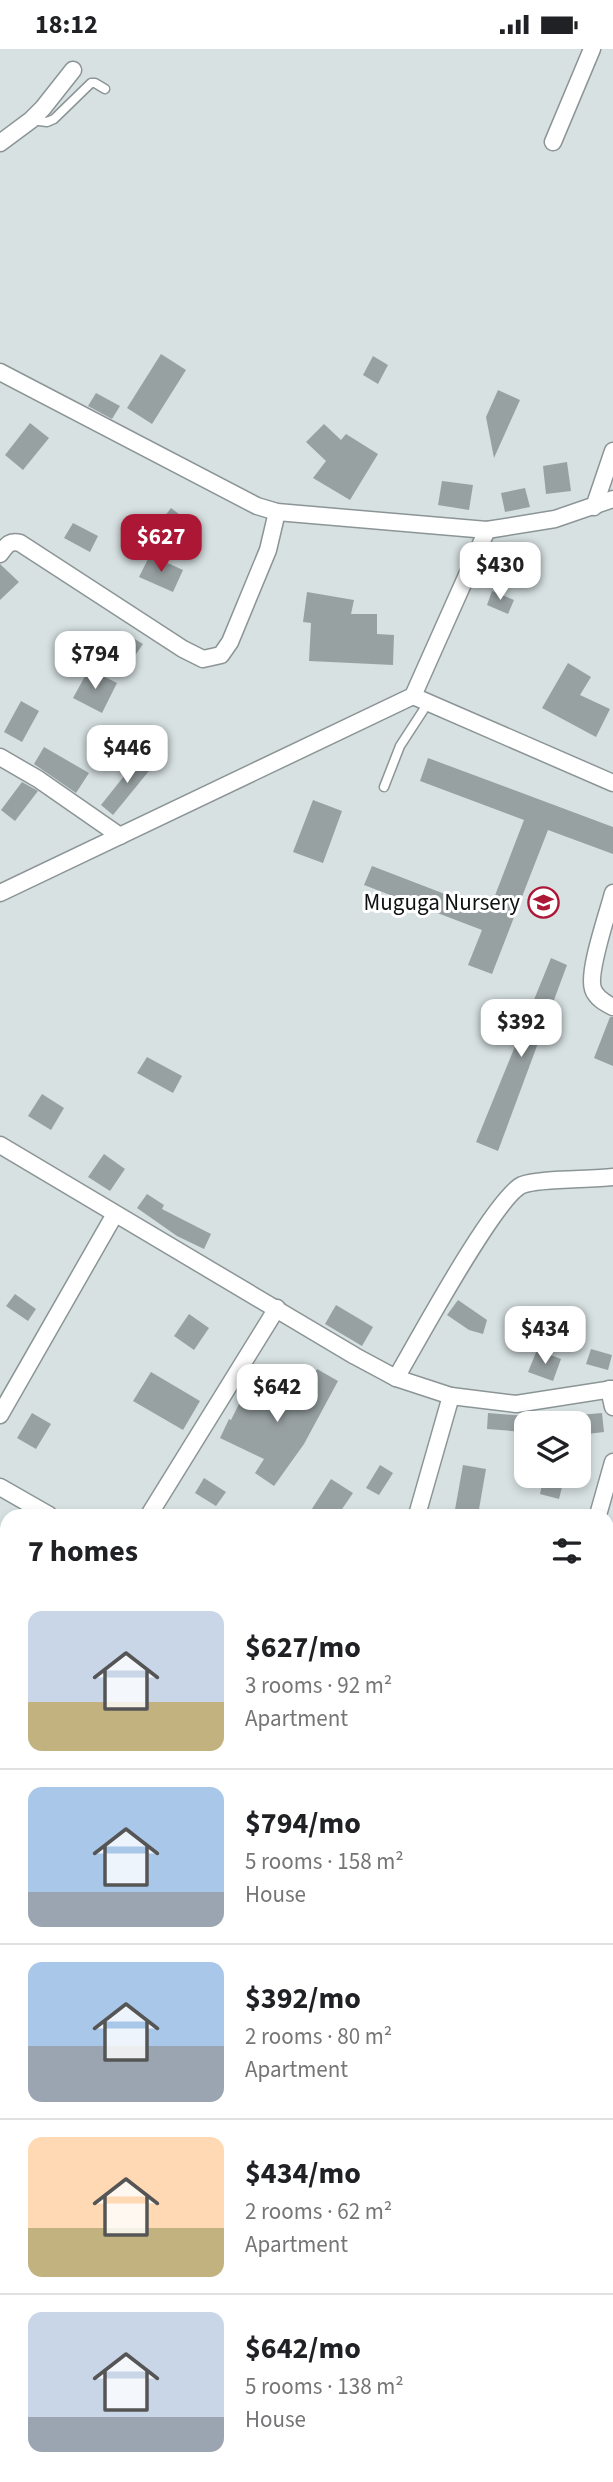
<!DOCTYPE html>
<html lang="en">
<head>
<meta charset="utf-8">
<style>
	body { margin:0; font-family:"Source Sans 3",sans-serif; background:#f2f2f2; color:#202124; height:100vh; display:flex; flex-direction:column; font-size:26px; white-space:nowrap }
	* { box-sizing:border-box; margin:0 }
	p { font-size:23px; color:#757577 }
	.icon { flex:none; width:38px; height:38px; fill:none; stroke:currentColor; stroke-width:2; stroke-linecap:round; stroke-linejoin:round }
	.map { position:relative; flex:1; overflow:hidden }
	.details { position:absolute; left:0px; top:1460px; width:614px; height:975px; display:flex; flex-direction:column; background:#fff; border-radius:21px 21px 0 0; box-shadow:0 4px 10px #0003 }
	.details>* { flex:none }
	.fabs { position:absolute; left:514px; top:1362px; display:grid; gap:14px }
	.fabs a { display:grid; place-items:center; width:77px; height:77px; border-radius:14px; background:#fff; box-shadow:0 4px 10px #0003; font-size:35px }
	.price { position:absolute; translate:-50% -60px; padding:0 16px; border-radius:14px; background:#fff; color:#222; font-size:23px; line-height:46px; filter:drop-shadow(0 2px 4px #0008) }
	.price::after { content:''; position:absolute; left:50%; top:42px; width:21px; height:16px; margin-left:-10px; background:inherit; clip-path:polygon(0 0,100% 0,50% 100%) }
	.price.on { background:#ac1736; color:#fff }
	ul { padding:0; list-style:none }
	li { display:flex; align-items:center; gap:21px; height:175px; padding:0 28px }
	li+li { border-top:2px solid #e0e0e0 }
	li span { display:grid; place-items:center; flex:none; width:196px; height:140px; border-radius:14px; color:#555 }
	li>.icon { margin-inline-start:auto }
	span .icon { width:84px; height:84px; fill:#fffc; stroke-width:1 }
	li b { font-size:30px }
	h2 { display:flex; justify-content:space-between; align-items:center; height:84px; padding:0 28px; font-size:30px }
	.status { display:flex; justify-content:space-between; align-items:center; height:49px; padding:0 35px; background:#fff; direction:ltr }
	.status svg { height:19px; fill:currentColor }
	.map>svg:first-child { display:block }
	.building { fill:#98a1a2 }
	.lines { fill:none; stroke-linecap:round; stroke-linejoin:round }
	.service-casing { stroke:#8c9596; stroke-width:11 }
	.minor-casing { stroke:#8c9596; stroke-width:19 }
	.service { stroke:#fff; stroke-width:8 }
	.minor { stroke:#fff; stroke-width:16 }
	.labels { text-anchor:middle; stroke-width:6; stroke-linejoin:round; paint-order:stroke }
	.poi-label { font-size:23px; fill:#0e1112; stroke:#fff; text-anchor:end }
</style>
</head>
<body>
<div class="status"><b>18:12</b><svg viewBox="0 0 49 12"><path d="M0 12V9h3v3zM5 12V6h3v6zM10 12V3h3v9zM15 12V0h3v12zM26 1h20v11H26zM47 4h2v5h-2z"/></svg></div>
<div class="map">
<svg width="613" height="2433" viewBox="0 0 613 2433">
	<rect width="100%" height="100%" fill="#d7e1e2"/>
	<!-- building -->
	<g class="building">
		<path d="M161 305 186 321 152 375 127 359Z"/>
		<path d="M373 307 388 316 378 335 363 326Z"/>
		<path d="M498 341 520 351 494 409 486 368Z"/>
		<path d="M96 344 120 357 112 370 88 357Z"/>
		<path d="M30 374 49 389 23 421 5 406Z"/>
		<path d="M324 375 341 391 346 385 378 405 350 451 313 429 326 412 306 393Z"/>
		<path d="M567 413 571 442 546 445 543 417Z"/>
		<path d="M442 432 473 436 469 461 438 456Z"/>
		<path d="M525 439 530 458 505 463 501 444Z"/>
		<path d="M171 459 184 469 166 494 152 484Z"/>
		<path d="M73 474 98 487 90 503 64 489Z"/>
		<path d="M150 506 183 521 173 543 139 528Z"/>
		<path d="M0 515 19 533 0 551Z"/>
		<path d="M492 542 514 551 508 565 487 556Z"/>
		<path d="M307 543 354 551 351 565H377V585L394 586 393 616 309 612 311 574 303 573Z"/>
		<path d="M128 586 143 595 132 611 118 602Z"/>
		<path d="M568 614 591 628 580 646 610 660 596 688 542 659Z"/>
		<path d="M89 620 117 634 102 664 73 649Z"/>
		<path d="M21 652 39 662 22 693 4 683Z"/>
		<path d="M137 679 158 691 150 707 128 695Z"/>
		<path d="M44 698 89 724 76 744 34 715Z"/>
		<path d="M140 707 153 717 113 766 101 756Z"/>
		<path d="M428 709 613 778V805L548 781 492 925 468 916 482 881 364 836 372 817 489 862 524 771 420 732Z"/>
		<path d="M22 733 38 742 15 772 1 761Z"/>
		<path d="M313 751 342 762 323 814 293 803Z"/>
		<path d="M551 909 567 916 498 1102 476 1093Z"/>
		<path d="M610 968H613V1017L594 1009Z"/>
		<path d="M147 1008 182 1027 173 1044 137 1024Z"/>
		<path d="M42 1045 64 1059 51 1081 28 1067Z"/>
		<path d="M104 1105 125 1120 110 1142 88 1128Z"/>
		<path d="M147 1145 164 1156 162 1160 211 1185 204 1200 177 1187 137 1159Z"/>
		<path d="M15 1245 36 1260 28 1272 6 1257Z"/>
		<path d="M458 1251 487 1271 483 1285 469 1281 447 1266Z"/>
		<path d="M336 1256 373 1278 362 1297 325 1275Z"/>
		<path d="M189 1265 209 1279 194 1301 174 1287Z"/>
		<path d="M591 1300 612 1306 608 1321 586 1315Z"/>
		<path d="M537 1301 561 1310 553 1332 528 1323Z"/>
		<path d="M317 1320 338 1332 304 1395 274 1437 255 1424 264 1410 220 1389 229 1370 231 1371 251 1331 298 1355Z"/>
		<path d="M151 1323 200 1352 183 1381 133 1352Z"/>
		<path d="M32 1364 51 1375 36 1400 17 1389Z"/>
		<path d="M488 1364 526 1367 524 1383 487 1380Z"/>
		<path d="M602 1364 604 1383 579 1386V1366Z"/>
		<path d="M380 1416 393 1424 379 1446 366 1439Z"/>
		<path d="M463 1416 486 1420 478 1466H454Z"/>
		<path d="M544 1426H565L559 1450 540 1445Z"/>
		<path d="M204 1429 226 1443 216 1457 195 1444Z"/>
		<path d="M331 1430 353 1444 338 1466H308Z"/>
	</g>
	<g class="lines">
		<defs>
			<g id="service">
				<path d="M31 71 47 73 54 70 91 34H95L105 40"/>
				<path d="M384 738 400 697 428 654"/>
			</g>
			<g id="minor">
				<path d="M553 93 592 0"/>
				<path d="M0 94 31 71 43 59 73 21"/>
				<path d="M0 323 257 457 277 463 487 481 555 470 613 450"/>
				<path d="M594 458 613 402"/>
				<path d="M0 505C6 497 9 491 20 494L183 600 203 610 221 606 230 593 268 501 277 463"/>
				<path d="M413 647 613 734"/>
				<path d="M0 708 38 730 120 787"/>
				<path d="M0 844 413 647 487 481"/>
				<path d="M613 844C608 864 587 923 593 940 596 949 605 954 613 958"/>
				<path d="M0 1096 355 1307 396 1329 451 1347 516 1355 613 1340"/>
				<path d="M396 1329C416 1295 495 1148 522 1136 539 1129 591 1131 613 1128"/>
				<path d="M609 1340 613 1358"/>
				<path d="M0 1366 115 1165"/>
				<path d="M0 1438 49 1466"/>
				<path d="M149 1466 277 1259"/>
				<path d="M417 1466 451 1347"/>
				<path d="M598 1466 613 1413"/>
				<path d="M0 1527 7 1513"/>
				<path d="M607 1553H613"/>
				<path d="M607 1653 613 1654"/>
				<path d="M0 1908 7 1893"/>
				<path d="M607 2086 613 2085"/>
				<path d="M0 2149 7 2146"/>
				<path d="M607 2154 613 2167"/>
				<path d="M156 2427 157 2433"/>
			</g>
		</defs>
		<!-- service casing -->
		<use href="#service" class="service-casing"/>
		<!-- minor casing -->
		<use href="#minor" class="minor-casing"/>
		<!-- service -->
		<use href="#service" class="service"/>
		<!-- minor -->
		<use href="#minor" class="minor"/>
	</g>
	<!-- icons -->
	<defs>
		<symbol id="school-ring" viewBox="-11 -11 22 22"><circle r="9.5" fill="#fff" stroke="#ac1736" stroke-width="1.5"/><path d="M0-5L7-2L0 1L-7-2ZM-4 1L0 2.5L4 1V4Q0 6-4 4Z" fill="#ac1736"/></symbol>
	</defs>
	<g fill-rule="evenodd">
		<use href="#school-ring" x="526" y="836" width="35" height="35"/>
	</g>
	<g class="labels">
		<!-- poi labels -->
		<g class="poi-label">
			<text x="520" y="861">Muguga Nursery</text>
		</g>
	</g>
</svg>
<div class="fabs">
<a><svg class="icon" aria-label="layers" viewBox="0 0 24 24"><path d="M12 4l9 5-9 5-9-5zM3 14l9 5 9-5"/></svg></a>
</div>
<b class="price on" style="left:161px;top:525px">$627</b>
<b class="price" style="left:500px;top:553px">$430</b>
<b class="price" style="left:95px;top:642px">$794</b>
<b class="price" style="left:127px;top:736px">$446</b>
<b class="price" style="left:521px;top:1010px">$392</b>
<b class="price" style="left:545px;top:1317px">$434</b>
<b class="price" style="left:277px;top:1375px">$642</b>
<section class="details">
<h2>7 homes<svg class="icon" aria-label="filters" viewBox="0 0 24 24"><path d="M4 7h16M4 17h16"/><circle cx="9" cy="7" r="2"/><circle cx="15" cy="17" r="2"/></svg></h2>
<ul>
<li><span style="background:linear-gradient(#c9d6e8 65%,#c2b280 0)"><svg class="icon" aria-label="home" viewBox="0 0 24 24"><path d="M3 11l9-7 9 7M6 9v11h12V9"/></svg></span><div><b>$627/mo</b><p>3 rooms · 92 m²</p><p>Apartment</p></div></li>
<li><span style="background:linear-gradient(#a9c7e8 75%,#9aa5b1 0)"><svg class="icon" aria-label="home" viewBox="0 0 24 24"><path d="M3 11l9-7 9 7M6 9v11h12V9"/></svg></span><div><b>$794/mo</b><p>5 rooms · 158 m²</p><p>House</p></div></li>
<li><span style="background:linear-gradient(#a9c7e8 60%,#9aa5b1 0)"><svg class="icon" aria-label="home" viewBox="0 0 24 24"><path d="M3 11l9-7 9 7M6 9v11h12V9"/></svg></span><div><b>$392/mo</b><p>2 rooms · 80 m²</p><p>Apartment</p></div></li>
<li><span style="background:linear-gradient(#ffd9b3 65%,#c2b280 0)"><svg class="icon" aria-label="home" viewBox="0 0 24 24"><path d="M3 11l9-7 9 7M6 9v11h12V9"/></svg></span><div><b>$434/mo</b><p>2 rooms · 62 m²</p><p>Apartment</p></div></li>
<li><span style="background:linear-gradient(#c9d6e8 75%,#9aa5b1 0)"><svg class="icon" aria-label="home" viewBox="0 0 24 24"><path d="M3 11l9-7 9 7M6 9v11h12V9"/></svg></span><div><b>$642/mo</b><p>5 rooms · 138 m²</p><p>House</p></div></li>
</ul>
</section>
</div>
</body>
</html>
